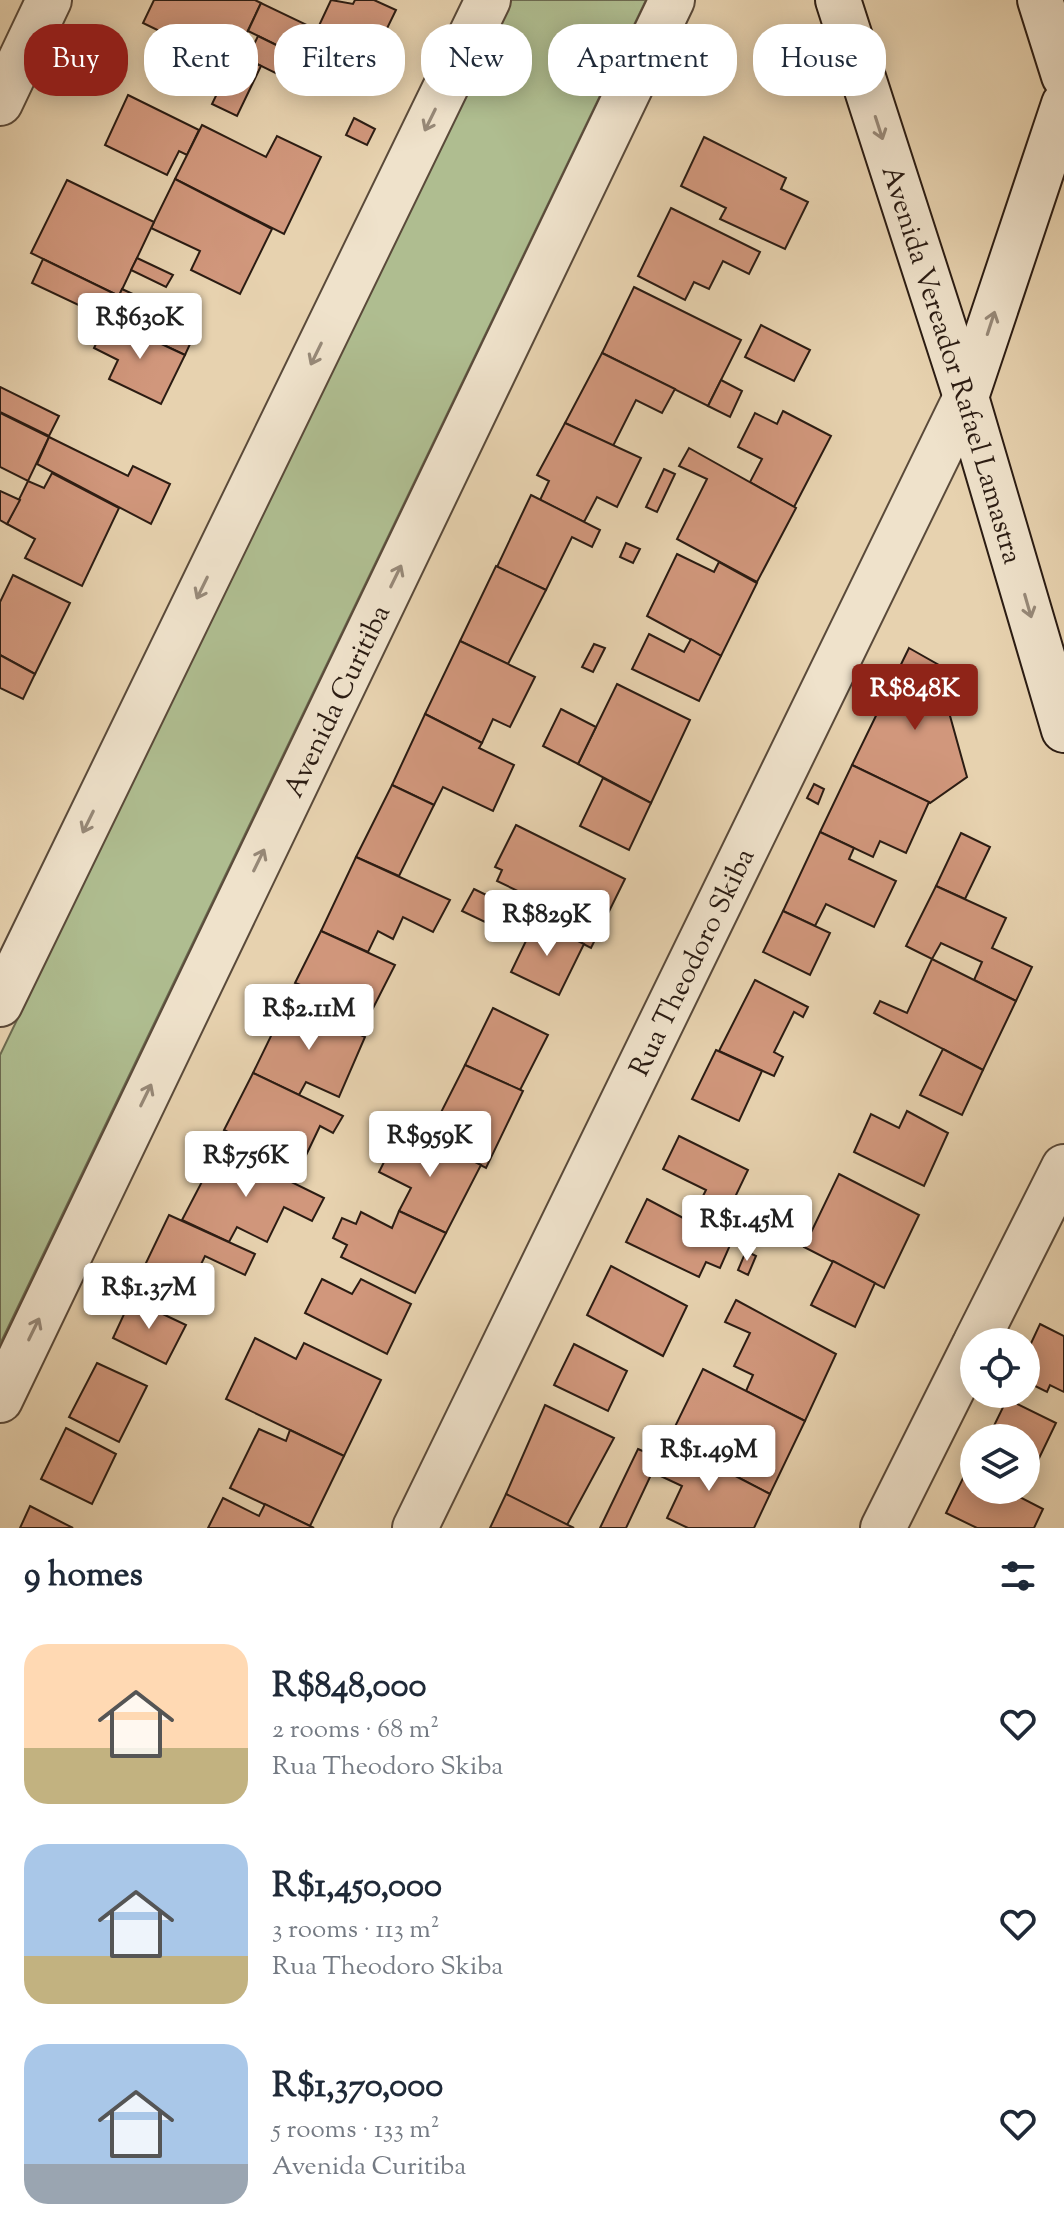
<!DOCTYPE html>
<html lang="en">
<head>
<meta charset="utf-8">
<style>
	body { margin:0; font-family:"Sorts Mill Goudy",serif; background:#f6f6f7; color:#1f2937; height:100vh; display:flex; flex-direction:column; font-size:30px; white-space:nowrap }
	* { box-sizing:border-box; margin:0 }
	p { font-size:26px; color:#747a83 }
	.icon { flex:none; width:44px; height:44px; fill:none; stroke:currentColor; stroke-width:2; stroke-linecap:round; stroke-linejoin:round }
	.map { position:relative; height:1528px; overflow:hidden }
	.panel { display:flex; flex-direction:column; background:#fff; flex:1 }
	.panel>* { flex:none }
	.banner { position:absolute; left:24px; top:24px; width:1016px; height:72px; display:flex; gap:16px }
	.buttons { position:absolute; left:960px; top:1328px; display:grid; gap:16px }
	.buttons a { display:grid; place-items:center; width:80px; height:80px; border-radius:50%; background:#fff; box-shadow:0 4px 20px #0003; font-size:40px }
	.price { position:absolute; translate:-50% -68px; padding:0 18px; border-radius:8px; background:#fff; color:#222; font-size:26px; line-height:52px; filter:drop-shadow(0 2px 4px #0008) }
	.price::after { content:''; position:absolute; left:50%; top:48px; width:24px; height:18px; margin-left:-12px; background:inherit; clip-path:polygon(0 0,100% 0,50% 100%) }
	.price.on { background:#8f2418; color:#fff }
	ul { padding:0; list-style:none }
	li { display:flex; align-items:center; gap:24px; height:200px; padding:0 24px }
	li span { display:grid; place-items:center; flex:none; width:224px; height:160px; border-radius:24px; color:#555 }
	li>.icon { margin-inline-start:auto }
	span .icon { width:96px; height:96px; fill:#fffc; stroke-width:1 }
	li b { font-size:34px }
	h2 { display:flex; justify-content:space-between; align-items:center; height:96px; padding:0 24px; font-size:34px }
	.chip { padding:0 28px; border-radius:32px; background:#fff; box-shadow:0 4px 20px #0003; font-size:28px; line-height:72px }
	.chip.on { background:#8f2418; color:#fff }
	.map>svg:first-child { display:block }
	.green { fill:#afbd90; stroke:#6d6c52; stroke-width:2 }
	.building { fill:#d1977c; stroke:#2b1c13; stroke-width:2 }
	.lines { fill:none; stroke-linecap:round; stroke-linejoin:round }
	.street-casing { stroke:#5a4a3a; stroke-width:48 }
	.secondary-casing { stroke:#2b1c13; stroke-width:48 }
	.street { stroke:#efe2cb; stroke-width:44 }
	.secondary { stroke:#efe2cb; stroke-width:44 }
	.oneway { stroke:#978978 }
	.labels { text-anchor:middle; stroke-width:6; stroke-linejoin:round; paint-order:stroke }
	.street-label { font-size:28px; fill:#2b1c13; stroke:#efe2cb }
</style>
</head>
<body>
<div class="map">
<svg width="1064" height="1528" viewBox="0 0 1064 1528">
	<rect width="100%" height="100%" fill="#e7d2af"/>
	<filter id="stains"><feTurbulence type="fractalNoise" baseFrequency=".0025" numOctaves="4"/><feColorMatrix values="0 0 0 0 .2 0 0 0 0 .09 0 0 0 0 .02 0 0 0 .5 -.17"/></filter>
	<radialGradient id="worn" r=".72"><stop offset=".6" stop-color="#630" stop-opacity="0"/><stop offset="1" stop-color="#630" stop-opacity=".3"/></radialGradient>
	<!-- green -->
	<path class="green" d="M511 0H646L0 1344V1055Z"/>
	<!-- building -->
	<g class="building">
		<path d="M154 0H255L261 3 231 66 143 23Z"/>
		<path d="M331 0 353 4 355 0H374L396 10 359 86 248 31 261 3 317 30Z"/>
		<path d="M258 36 327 70 316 93 247 59Z"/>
		<path d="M236 54 261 66 237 116 212 104Z"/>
		<path d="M128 95 199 130 187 155 179 151 167 175 105 145Z"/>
		<path d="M354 118 375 129 367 145 346 135Z"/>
		<path d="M202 125 266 157 277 136 321 157 284 234 175 179Z"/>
		<path d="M704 137 786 178 781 189 808 202 785 249 720 219 726 208 681 186Z"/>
		<path d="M175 179 272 229 240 294 191 270 200 251 151 228Z"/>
		<path d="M67 180 154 222 119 296 31 253Z"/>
		<path d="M671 208 760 252 749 274 723 261 709 289 694 282 685 300 638 276Z"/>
		<path d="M137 258 173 275 166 287 131 270Z"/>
		<path d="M43 259 119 296 108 319 32 283Z"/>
		<path d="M634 287 741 340 708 406 602 353Z"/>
		<path d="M122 289 152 303 149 308 196 331 185 355 108 319Z"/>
		<path d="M108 319 185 355 161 404 109 379 118 360 94 348Z"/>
		<path d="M761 325 810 350 794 381 745 357Z"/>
		<path d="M602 353 675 389 662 413 636 400 613 446 565 423Z"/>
		<path d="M721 380 742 391 730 417 708 406Z"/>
		<path d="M0 387 59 416 49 436 0 412Z"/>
		<path d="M783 411 831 436 794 507 750 482 762 459 738 447 755 413 777 424Z"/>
		<path d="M0 413 49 437 28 481 0 467Z"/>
		<path d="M565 423 641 458 617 507 597 497 584 522 540 500 549 481 537 475Z"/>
		<path d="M49 437 128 476 133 466 170 484 151 524 37 464Z"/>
		<path d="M689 448 796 508 757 582 677 539 707 479 679 466Z"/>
		<path d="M664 469 675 474 657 512 646 507Z"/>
		<path d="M52 473 119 508 82 586 25 558 35 539 7 524 28 481 44 488Z"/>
		<path d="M0 491 20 500 7 524 0 520Z"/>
		<path d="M531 495 600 530 592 547 572 537 546 590 497 567Z"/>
		<path d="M626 543 640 549 633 563 620 557Z"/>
		<path d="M677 554 714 572 719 562 757 583 721 656 647 616Z"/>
		<path d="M496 566 546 590 508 664 460 641Z"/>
		<path d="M13 575 70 603 35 674 0 655V602Z"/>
		<path d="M649 634 684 652 691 639 721 656 699 701 632 669Z"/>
		<path d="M460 641 535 677 510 727 493 719 482 743 425 714Z"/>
		<path d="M594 644 605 648 593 672 582 667Z"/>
		<path d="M909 648 960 677 947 705 967 777 930 803 852 765Z"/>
		<path d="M0 655 35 674 23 699 0 688Z"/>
		<path d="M617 684 690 720 651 803 578 764Z"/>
		<path d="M561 709 596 727 578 764 543 746Z"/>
		<path d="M425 714 482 743 479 748 514 765 493 811 443 787 434 805 392 785Z"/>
		<path d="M852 765 929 802 906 853 880 841 873 857 820 832Z"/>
		<path d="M603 778 651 803 629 850 580 826Z"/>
		<path d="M814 784 824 789 818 804 807 798Z"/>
		<path d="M392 785 434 805 399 876 356 857Z"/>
		<path d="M516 825 625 879 591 948 536 920 545 904 497 881 502 870 495 867Z"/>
		<path d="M820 832 854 848 849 859 896 881 874 927 826 904 815 926 783 911Z"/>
		<path d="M961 833 990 847 965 899 936 886Z"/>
		<path d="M356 857 450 900 433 932 403 917 393 939 378 931 368 952 321 931Z"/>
		<path d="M936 886 1006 918 992 948 1032 967 1016 1001 974 980 982 962 941 943 932 959 906 946Z"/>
		<path d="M474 889 513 908 506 922 489 914 485 922 462 911Z"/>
		<path d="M783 911 830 933 810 975 763 952Z"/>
		<path d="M536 920 584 944 559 995 511 972Z"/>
		<path d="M321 931 395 965 368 1018 337 1001 327 1020 296 1005 306 987 295 983Z"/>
		<path d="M932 959 1016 1001 983 1070 874 1013 880 1001 907 1013Z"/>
		<path d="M755 980 808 1007 803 1017 794 1012 774 1052 783 1057 774 1076 719 1051Z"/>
		<path d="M288 1001 365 1037 339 1097 306 1082 299 1095 253 1073Z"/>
		<path d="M493 1008 548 1035 520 1090 465 1065Z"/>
		<path d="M943 1049 983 1070 962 1115 920 1095Z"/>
		<path d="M716 1050 762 1071 739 1121 692 1099Z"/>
		<path d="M465 1065 523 1091 486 1168 428 1138Z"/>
		<path d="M253 1073 343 1116 333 1133 320 1126 300 1168 224 1130Z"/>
		<path d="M907 1111 948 1133 924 1186 854 1152 871 1114 899 1128Z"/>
		<path d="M415 1131 481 1165 446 1233 399 1211 411 1188 379 1172 398 1134 410 1140Z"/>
		<path d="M679 1136 748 1170 726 1216 699 1204 706 1190 663 1169Z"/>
		<path d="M220 1147 324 1198 312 1221 284 1207 267 1242 237 1227 229 1242 182 1220Z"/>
		<path d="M839 1174 919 1215 884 1288 804 1247Z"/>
		<path d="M647 1199 731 1243 720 1268 706 1262 699 1277 626 1242Z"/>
		<path d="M399 1211 446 1233 415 1293 341 1257 347 1245 333 1238 342 1218 356 1224 361 1212 392 1228Z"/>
		<path d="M169 1215 255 1254 245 1275 205 1256 190 1287 145 1265Z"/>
		<path d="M746 1251 756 1256 748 1275 738 1270Z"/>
		<path d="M833 1261 875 1283 855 1327 811 1305Z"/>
		<path d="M611 1266 687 1306 663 1356 587 1315Z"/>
		<path d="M322 1279 352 1294 361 1279 411 1304 387 1354 305 1313Z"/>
		<path d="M131 1299 186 1325 166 1364 113 1338Z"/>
		<path d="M736 1300 836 1354 805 1421 746 1391 753 1375 734 1366 750 1333 725 1322Z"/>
		<path d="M1040 1324 1064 1336V1392L1050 1385 1047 1392 1033 1385 1037 1377 1026 1373V1354Z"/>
		<path d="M255 1338 296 1359 304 1343 381 1380 344 1456 226 1399Z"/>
		<path d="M574 1344 627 1371 608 1411 554 1385Z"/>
		<path d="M97 1363 147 1386 119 1442 69 1417Z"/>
		<path d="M703 1369 805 1421 770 1494 668 1441Z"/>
		<path d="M1007 1399 1056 1423 1031 1475 1026 1473V1438H988Z"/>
		<path d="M545 1405 614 1438 567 1525 506 1494Z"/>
		<path d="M66 1428 116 1454 92 1504 41 1479Z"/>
		<path d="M259 1429 286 1441 290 1430 344 1456 310 1526 230 1488Z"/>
		<path d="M668 1441 770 1494 754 1528H688L667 1518 682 1486 652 1472Z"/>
		<path d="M638 1449 659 1458 626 1528H600Z"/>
		<path d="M966 1472 974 1476V1490H1006L1043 1509 1034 1528H977L946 1513Z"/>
		<path d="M506 1494 574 1528H490Z"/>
		<path d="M223 1498 259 1516 265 1504 314 1528H208Z"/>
		<path d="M30 1506 73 1528H20Z"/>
	</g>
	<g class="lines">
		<defs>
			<g id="street">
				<path d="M0 103 49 0"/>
				<path d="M0 1004 488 0"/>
				<path d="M976 1342 1064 1167"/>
				<path id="s1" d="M0 1400 672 0"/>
				<path id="s2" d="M415 1528 966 397"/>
				<path d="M883 1528 974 1346"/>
			</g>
			<g id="secondary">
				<path id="s3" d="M838 0 966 397 1064 730"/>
				<path d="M1040 0 1064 76"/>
				<path d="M966 397 1064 104"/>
			</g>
		</defs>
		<!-- street casing -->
		<use href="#street" class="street-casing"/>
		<!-- secondary casing -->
		<use href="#secondary" class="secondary-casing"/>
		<!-- street -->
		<use href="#street" class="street"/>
		<!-- secondary -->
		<use href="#secondary" class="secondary"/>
	</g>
	<!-- one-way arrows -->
	<defs><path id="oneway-shaft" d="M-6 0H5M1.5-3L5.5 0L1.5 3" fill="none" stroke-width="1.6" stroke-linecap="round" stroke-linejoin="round" transform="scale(2)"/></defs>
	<g class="oneway">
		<use href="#oneway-shaft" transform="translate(430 120) rotate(116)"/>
		<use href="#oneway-shaft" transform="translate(879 128) rotate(72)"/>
		<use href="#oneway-shaft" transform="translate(991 323) rotate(-72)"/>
		<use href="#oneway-shaft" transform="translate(316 354) rotate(116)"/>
		<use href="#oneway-shaft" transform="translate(396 576) rotate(-64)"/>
		<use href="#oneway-shaft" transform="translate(202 588) rotate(116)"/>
		<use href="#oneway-shaft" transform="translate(1028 606) rotate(74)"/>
		<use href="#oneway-shaft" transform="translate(88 822) rotate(116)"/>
		<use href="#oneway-shaft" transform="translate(259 860) rotate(-64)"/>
		<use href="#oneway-shaft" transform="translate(146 1095) rotate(-64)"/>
		<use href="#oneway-shaft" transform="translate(34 1329) rotate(-64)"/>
	</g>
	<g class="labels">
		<!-- street labels -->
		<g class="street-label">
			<text dy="10" stroke="none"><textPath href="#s3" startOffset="382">Avenida Vereador Rafael Lamastra</textPath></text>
			<text dy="10" stroke="none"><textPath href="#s1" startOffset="776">Avenida Curitiba</textPath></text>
			<text dy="10" stroke="none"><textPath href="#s2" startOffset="630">Rua Theodoro Skiba</textPath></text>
		</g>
	</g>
	<rect width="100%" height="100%" filter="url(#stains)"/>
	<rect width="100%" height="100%" fill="url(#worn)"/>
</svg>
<div class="buttons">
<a><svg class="icon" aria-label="locate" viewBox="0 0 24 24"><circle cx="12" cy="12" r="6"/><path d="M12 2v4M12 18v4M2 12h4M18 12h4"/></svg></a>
<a><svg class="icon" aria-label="layers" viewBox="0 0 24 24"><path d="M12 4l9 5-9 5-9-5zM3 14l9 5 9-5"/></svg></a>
</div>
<b class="price" style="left:140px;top:361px">R$630K</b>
<b class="price on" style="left:915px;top:732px">R$848K</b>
<b class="price" style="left:547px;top:958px">R$829K</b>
<b class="price" style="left:309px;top:1052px">R$2.11M</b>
<b class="price" style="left:430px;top:1179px">R$959K</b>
<b class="price" style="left:246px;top:1199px">R$756K</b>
<b class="price" style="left:747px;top:1263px">R$1.45M</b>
<b class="price" style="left:149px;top:1331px">R$1.37M</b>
<b class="price" style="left:709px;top:1493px">R$1.49M</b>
<div class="banner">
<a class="chip on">Buy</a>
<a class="chip">Rent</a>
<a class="chip">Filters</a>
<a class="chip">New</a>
<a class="chip">Apartment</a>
<a class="chip">House</a>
</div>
</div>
<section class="panel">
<h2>9 homes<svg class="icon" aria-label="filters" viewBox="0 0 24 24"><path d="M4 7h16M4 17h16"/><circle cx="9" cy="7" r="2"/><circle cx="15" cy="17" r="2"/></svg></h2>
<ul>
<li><span style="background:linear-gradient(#ffd9b3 65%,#c2b280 0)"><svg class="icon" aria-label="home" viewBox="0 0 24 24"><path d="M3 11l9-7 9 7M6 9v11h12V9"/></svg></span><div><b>R$848,000</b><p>2 rooms · 68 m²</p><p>Rua Theodoro Skiba</p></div><svg class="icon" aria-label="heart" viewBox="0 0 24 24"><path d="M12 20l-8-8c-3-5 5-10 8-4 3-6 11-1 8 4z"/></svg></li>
<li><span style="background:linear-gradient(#a9c7e8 70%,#c2b280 0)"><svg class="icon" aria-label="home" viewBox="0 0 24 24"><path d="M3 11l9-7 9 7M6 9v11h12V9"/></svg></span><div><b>R$1,450,000</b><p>3 rooms · 113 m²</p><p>Rua Theodoro Skiba</p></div><svg class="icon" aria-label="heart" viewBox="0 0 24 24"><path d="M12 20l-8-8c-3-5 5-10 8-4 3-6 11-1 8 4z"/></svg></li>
<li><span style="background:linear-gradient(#a9c7e8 75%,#9aa5b1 0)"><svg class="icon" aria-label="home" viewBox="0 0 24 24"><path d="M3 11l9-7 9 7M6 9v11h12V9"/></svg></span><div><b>R$1,370,000</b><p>5 rooms · 133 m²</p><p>Avenida Curitiba</p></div><svg class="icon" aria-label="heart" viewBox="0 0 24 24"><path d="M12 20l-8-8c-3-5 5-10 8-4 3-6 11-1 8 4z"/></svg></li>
</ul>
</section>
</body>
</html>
